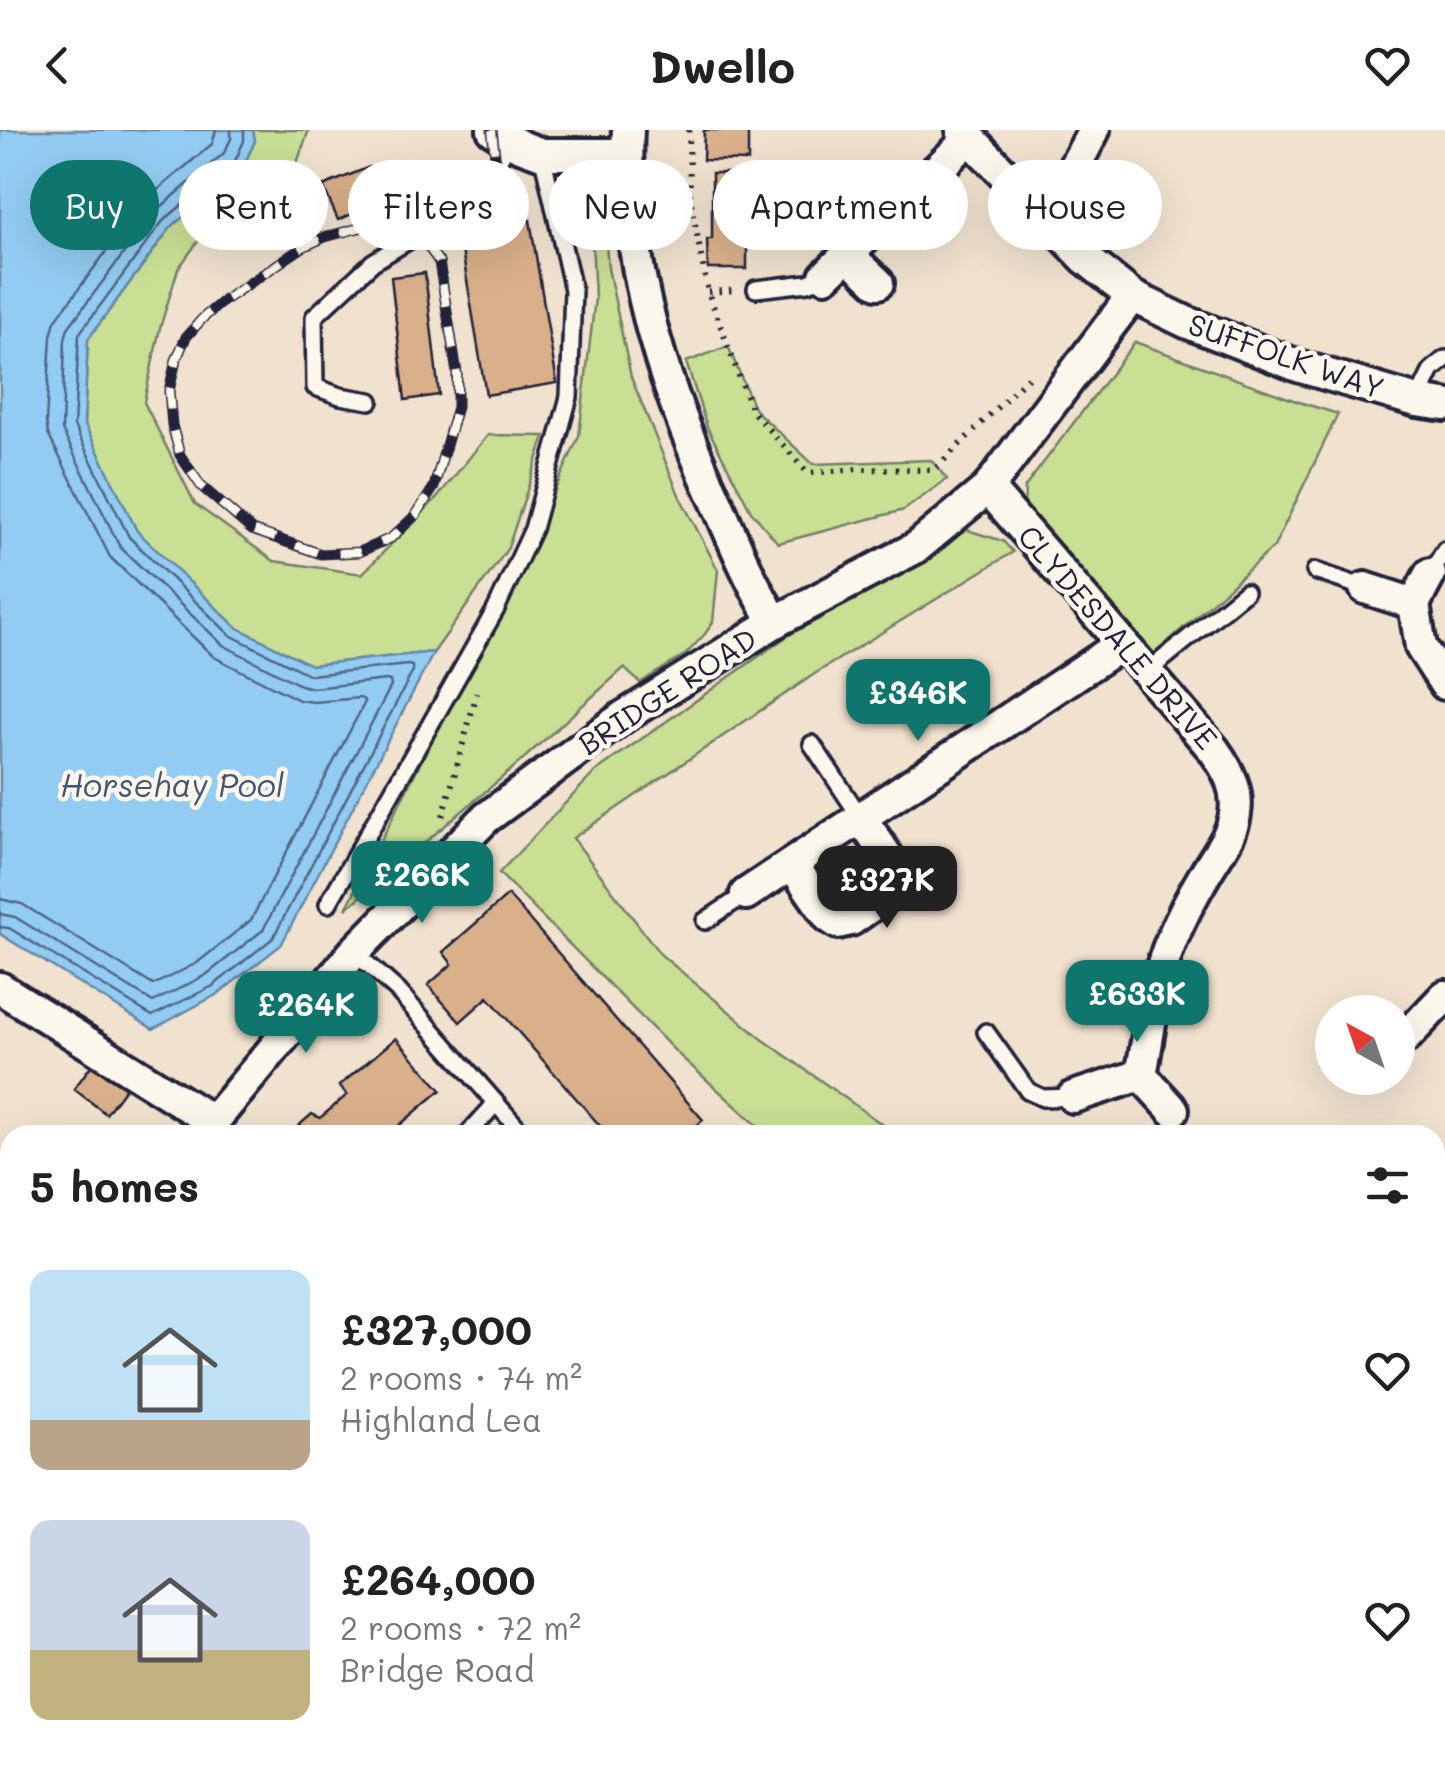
<!DOCTYPE html>
<html lang="en">
<head>
<meta charset="utf-8">
<style>
	body { margin:0; font-family:Mali,sans-serif; background:#f6f6f6; color:#222; height:100vh; display:flex; flex-direction:column; font-size:38px; white-space:nowrap }
	* { box-sizing:border-box; margin:0 }
	p { font-size:32px; color:#767676 }
	.icon { flex:none; width:55px; height:55px; fill:none; stroke:currentColor; stroke-width:2; stroke-linecap:round; stroke-linejoin:round }
	.map { position:relative; flex:1; overflow:hidden }
	.details { position:absolute; left:0px; top:995px; width:1445px; height:640px; display:flex; flex-direction:column; background:#fff; border-radius:30px 30px 0 0; box-shadow:0 10px 40px #0002 }
	.details>* { flex:none }
	.top-card { position:absolute; left:30px; top:30px; width:1385px; height:90px; display:flex; gap:20px }
	.needle { width:65px; rotate:320deg }
	.buttons { position:absolute; left:1315px; top:865px; display:grid; gap:20px }
	.buttons a { display:grid; place-items:center; width:100px; height:100px; border-radius:50%; background:#fff; box-shadow:0 10px 40px #0002; font-size:50px }
	.price { position:absolute; translate:-50% -85px; padding:0 22px; border-radius:20px; background:#0f766e; color:#fff; font-size:32px; line-height:65px; filter:drop-shadow(0 2px 5px #0008) }
	.price::after { content:''; position:absolute; left:50%; top:60px; width:30px; height:22px; margin-left:-15px; background:inherit; clip-path:polygon(0 0,100% 0,50% 100%) }
	.price.current { background:#222; color:#fff }
	ul { padding:0; list-style:none }
	li { display:flex; align-items:center; gap:30px; height:250px; padding:0 30px }
	li span { display:grid; place-items:center; flex:none; width:280px; height:200px; border-radius:20px; color:#555 }
	li>.icon { margin-inline-start:auto }
	span .icon { width:120px; height:120px; fill:#fffc; stroke-width:1 }
	li b { font-size:42px }
	h2 { display:flex; justify-content:space-between; align-items:center; height:120px; padding:0 30px; font-size:42px }
	.chip { padding:0 35px; border-radius:45px; background:#fff; box-shadow:0 10px 40px #0002; font-size:35px; line-height:90px }
	.chip.current { background:#0f766e; color:#fff }
	header { display:flex; justify-content:space-between; align-items:center; height:130px; padding:0 30px; background:#fff; font-size:45px; font-weight:700 }
	.map>svg:first-child { display:block }
	.green { fill:#c8df94; stroke:#758068; stroke-width:2.5 }
	.water { fill:#93ccf2; stroke:#6688a9; stroke-width:2.5 }
	.lines { fill:none; stroke-linecap:round; stroke-linejoin:round }
	.shore { stroke:#4f6684; stroke-width:2.5 }
	.building { fill:#d9b08a; stroke:#22223b; stroke-width:2.5 }
	.lane-casing { stroke:#22223b; stroke-width:22 }
	.street-casing { stroke:#22223b; stroke-width:38 }
	.path { stroke:#22223b; stroke-width:6; stroke-dasharray:2.5 8; stroke-linecap:butt }
	.lane { stroke:#fbf7ec; stroke-width:15 }
	.street { stroke:#fbf7ec; stroke-width:30 }
	.rail-casing { stroke:#22223b; stroke-width:11 }
	.rail { stroke:#fbf7ec; stroke-width:8; stroke-dasharray:22; stroke-linecap:butt }
	.labels { text-anchor:middle; stroke-width:9; stroke-linejoin:round; paint-order:stroke }
	.street-label { font-size:30px; fill:#22223b; stroke:#fbf7ec }
	.water-label { font-size:32px; font-style:italic; fill:#445572; stroke:#fbf7ec }
</style>
</head>
<body>
<header><svg class="icon" aria-label="back" viewBox="0 0 24 24"><path d="M15 5l-7 7 7 7"/></svg>Dwello<svg class="icon" aria-label="heart" viewBox="0 0 24 24"><path d="M12 20l-8-8c-3-5 5-10 8-4 3-6 11-1 8 4z"/></svg></header>
<div class="map">
<svg width="1445" height="1635" viewBox="0 0 1445 1635">
	<rect width="100%" height="100%" fill="#f1e2cf"/>
	<filter id="ink" filterUnits="userSpaceOnUse"><feTurbulence type="fractalNoise" baseFrequency=".01" numOctaves="2"/><feDisplacementMap in="SourceGraphic" scale="20" xChannelSelector="R" yChannelSelector="G"/><feConvolveMatrix kernelMatrix="1 2 1 2 8 2 1 2 1" color-interpolation-filters="sRGB"/></filter>
	<g filter="url(#ink)">
		<!-- green -->
		<g class="green">
			<path d="M253 0H309L290 52 204 103 178 139 160 198 144 272 195 374 274 431 362 444 436 369 488 305 545 306 508 418 434 522 311 535 236 497 136 401 84 293 88 209 171 97 243 37 255 11Z"/>
			<path d="M591 90 600 100 606 114 608 138 631 247 679 365 718 440 713 492 705 504 686 524 640 553 624 538 511 640 346 779 525 427 579 306 595 168Z"/>
			<path d="M1135 212 1296 271 1338 284 1274 417 1153 525 1024 382 1025 357Z"/>
			<path d="M728 216 755 280 813 334 931 330 947 349 904 380 778 413 751 381 707 297 686 232Z"/>
			<path d="M967 400 1003 411 1013 422 816 543 573 708 660 824 761 908 897 1005H768L678 924 499 743 596 641 789 505Z"/>
			<path d="M1435 1049H1445V1210L1435 1206Z"/>
			<path d="M199 1625H617L731 1635H189Z"/>
		</g>
		<!-- water -->
		<path class="water" d="M0 0H253L255 11 243 37 171 97 88 209 84 293 137 401 236 497 311 535 434 522 281 815 218 864 153 899 0 804Z"/>
		<g class="lines">
			<!-- shore -->
			<g class="shore">
				<path d="M0 769 22 774 153 855 197 833 251 790 364 574V570L360 568 314 572 299 570 214 527 110 427 48 304 46 292 51 206 55 191 142 73 212 14 216 0"/>
				<path d="M0 784 15 787 153 872 206 845 263 800 391 556 390 551 386 550 313 558 300 555 223 515 120 417 62 300 65 209 68 198 154 83 224 23 231 9V0"/>
				<path d="M0 797 9 798 152 886 213 856 273 808 413 541 412 536 408 535 310 545 230 505 129 407 74 296 79 204 163 91 235 31 244 11V0"/>
			</g>
		</g>
		<!-- building -->
		<g class="building">
			<path d="M704 0H748V31L703 30Z"/>
			<path d="M369 37 384 71 338 90 323 56Z"/>
			<path d="M712 43H747V139H708L707 109H712Z"/>
			<path d="M530 90 557 253 486 265 459 102Z"/>
			<path d="M425 143 439 265 405 270 391 147Z"/>
			<path d="M508 765 703 990 686 1005H608L488 867 460 892 428 855 452 834 443 822Z"/>
			<path d="M396 908 441 960 388 1005H288L312 984 320 988 347 965 339 956Z"/>
			<path d="M93 933 126 957 106 984 74 959Z"/>
		</g>
		<g class="lines">
			<defs>
				<g id="lane">
					<path d="M756 159 808 153 825 146"/>
					<path d="M370 271 340 266 315 257 314 187 373 132 416 106 455 79 487 50 510 11"/>
					<path d="M1417 271 1432 240 1445 229"/>
					<path d="M1315 441 1365 458"/>
					<path d="M1430 444 1445 420"/>
					<path d="M1147 542 1245 462"/>
					<path d="M812 614 861 688"/>
					<path d="M328 774 496 479 533 399 569 267 573 160 542 24"/>
					<path d="M705 791 746 764"/>
					<path d="M354 822 398 861 524 1005"/>
					<path d="M986 902 1028 961 1043 968 1073 967"/>
					<path d="M467 1005 496 973"/>
					<path d="M0 1432 10 1434"/>
					<path d="M1435 1449 1445 1445"/>
					<path d="M0 1462 10 1464"/>
					<path d="M786 1625 816 1635"/>
					<path d="M70 1635 72 1625"/>
				</g>
				<g id="street">
					<path d="M493 0 520 16 542 24H626"/>
					<path d="M628 0C626 26 628 50 630 76 639 182 674 280 718 375 735 415 752 455 775 492"/>
					<path d="M962 0 1085 128 1132 166 1186 192 1298 236 1417 271 1445 275"/>
					<path d="M1038 79C1065 58 1079 29 1094 0"/>
					<path d="M848 125 878 153"/>
					<path d="M825 146 970 8"/>
					<path d="M988 358 1214 620C1228 640 1239 659 1235 684 1232 707 1215 726 1204 746 1192 766 1181 787 1172 809 1154 851 1150 900 1141 945"/>
					<path d="M1365 458 1414 474 1430 444"/>
					<path d="M1414 474 1421 517 1445 554"/>
					<path d="M792 734 829 787 838 793 851 790 895 759 898 748 895 738 861 688"/>
					<path d="M746 764 1122 514"/>
					<path d="M0 858 212 991"/>
					<path d="M1406 907 1445 866"/>
					<path d="M1073 967 1141 945 1173 980"/>
					<path d="M202 1005 354 822 486 688 623 587 775 492 917 417 988 358 1132 166"/>
					<path d="M0 1312 10 1296"/>
					<path d="M1435 1341 1445 1337"/>
					<path d="M1435 1610 1445 1631"/>
					<path d="M988 1625 996 1635"/>
					<path d="M929 1635 940 1625"/>
					<path d="M1066 1635 1078 1625"/>
				</g>
			</defs>
			<!-- lane casing -->
			<use href="#lane" class="lane-casing"/>
			<!-- street casing -->
			<use href="#street" class="street-casing"/>
			<!-- path -->
			<g class="path">
				<path d="M689 0 690 68 708 162 752 281 808 343 858 339 934 340 1029 246"/>
				<path d="M708 162 735 160"/>
				<path d="M443 686 477 563"/>
			</g>
			<!-- lane -->
			<use href="#lane" class="lane"/>
			<!-- street -->
			<use href="#street" class="street"/>
			<defs>
				<g id="rail">
					<path d="M492 0 503 94"/>
					<path d="M388 95 410 101 426 114 439 132 457 243V277L434 357 416 385 391 408 359 422 321 424 252 400 201 356 180 325 172 295 169 261 176 230 186 207 203 188 223 171 303 117 325 107 366 96Z"/>
				</g>
			</defs>
			<!-- rail casing -->
			<use href="#rail" class="rail-casing"/>
			<!-- rail -->
			<use href="#rail" class="rail"/>
		</g>
	</g>
	<g class="labels">
		<!-- street labels -->
		<g class="street-label">
			<text transform="translate(1286 227) rotate(19)" y="10">SUFFOLK WAY</text>
			<text transform="translate(1117 508) rotate(49)" y="10">CLYDESDALE DRIVE</text>
			<text transform="translate(668 562) rotate(-33)" y="10">BRIDGE ROAD</text>
		</g>
		<!-- water labels -->
		<g class="water-label">
			<text x="172" y="667">Horsehay Pool</text>
		</g>
	</g>
</svg>
<div class="buttons">
<a><svg class="needle" viewBox="-14 -14 28 28"><path d="M0-13l5 13h-10z" fill="#e53935"/><path d="M0 13l5-13h-10z" fill="#767676"/></svg></a>
</div>
<b class="price" style="left:918px;top:614px">£346K</b>
<b class="price" style="left:422px;top:796px">£266K</b>
<b class="price current" style="left:887px;top:801px">£327K</b>
<b class="price" style="left:1137px;top:915px">£633K</b>
<b class="price" style="left:306px;top:926px">£264K</b>
<div class="top-card">
<a class="chip current">Buy</a>
<a class="chip">Rent</a>
<a class="chip">Filters</a>
<a class="chip">New</a>
<a class="chip">Apartment</a>
<a class="chip">House</a>
</div>
<section class="details">
<h2>5 homes<svg class="icon" aria-label="filters" viewBox="0 0 24 24"><path d="M4 7h16M4 17h16"/><circle cx="9" cy="7" r="2"/><circle cx="15" cy="17" r="2"/></svg></h2>
<ul>
<li><span style="background:linear-gradient(#bfe0f5 75%,#b9a48a 0)"><svg class="icon" aria-label="home" viewBox="0 0 24 24"><path d="M3 11l9-7 9 7M6 9v11h12V9"/></svg></span><div><b>£327,000</b><p>2 rooms · 74 m²</p><p>Highland Lea</p></div><svg class="icon" aria-label="heart" viewBox="0 0 24 24"><path d="M12 20l-8-8c-3-5 5-10 8-4 3-6 11-1 8 4z"/></svg></li>
<li><span style="background:linear-gradient(#c9d6e8 65%,#c2b280 0)"><svg class="icon" aria-label="home" viewBox="0 0 24 24"><path d="M3 11l9-7 9 7M6 9v11h12V9"/></svg></span><div><b>£264,000</b><p>2 rooms · 72 m²</p><p>Bridge Road</p></div><svg class="icon" aria-label="heart" viewBox="0 0 24 24"><path d="M12 20l-8-8c-3-5 5-10 8-4 3-6 11-1 8 4z"/></svg></li>
</ul>
</section>
</div>
</body>
</html>
